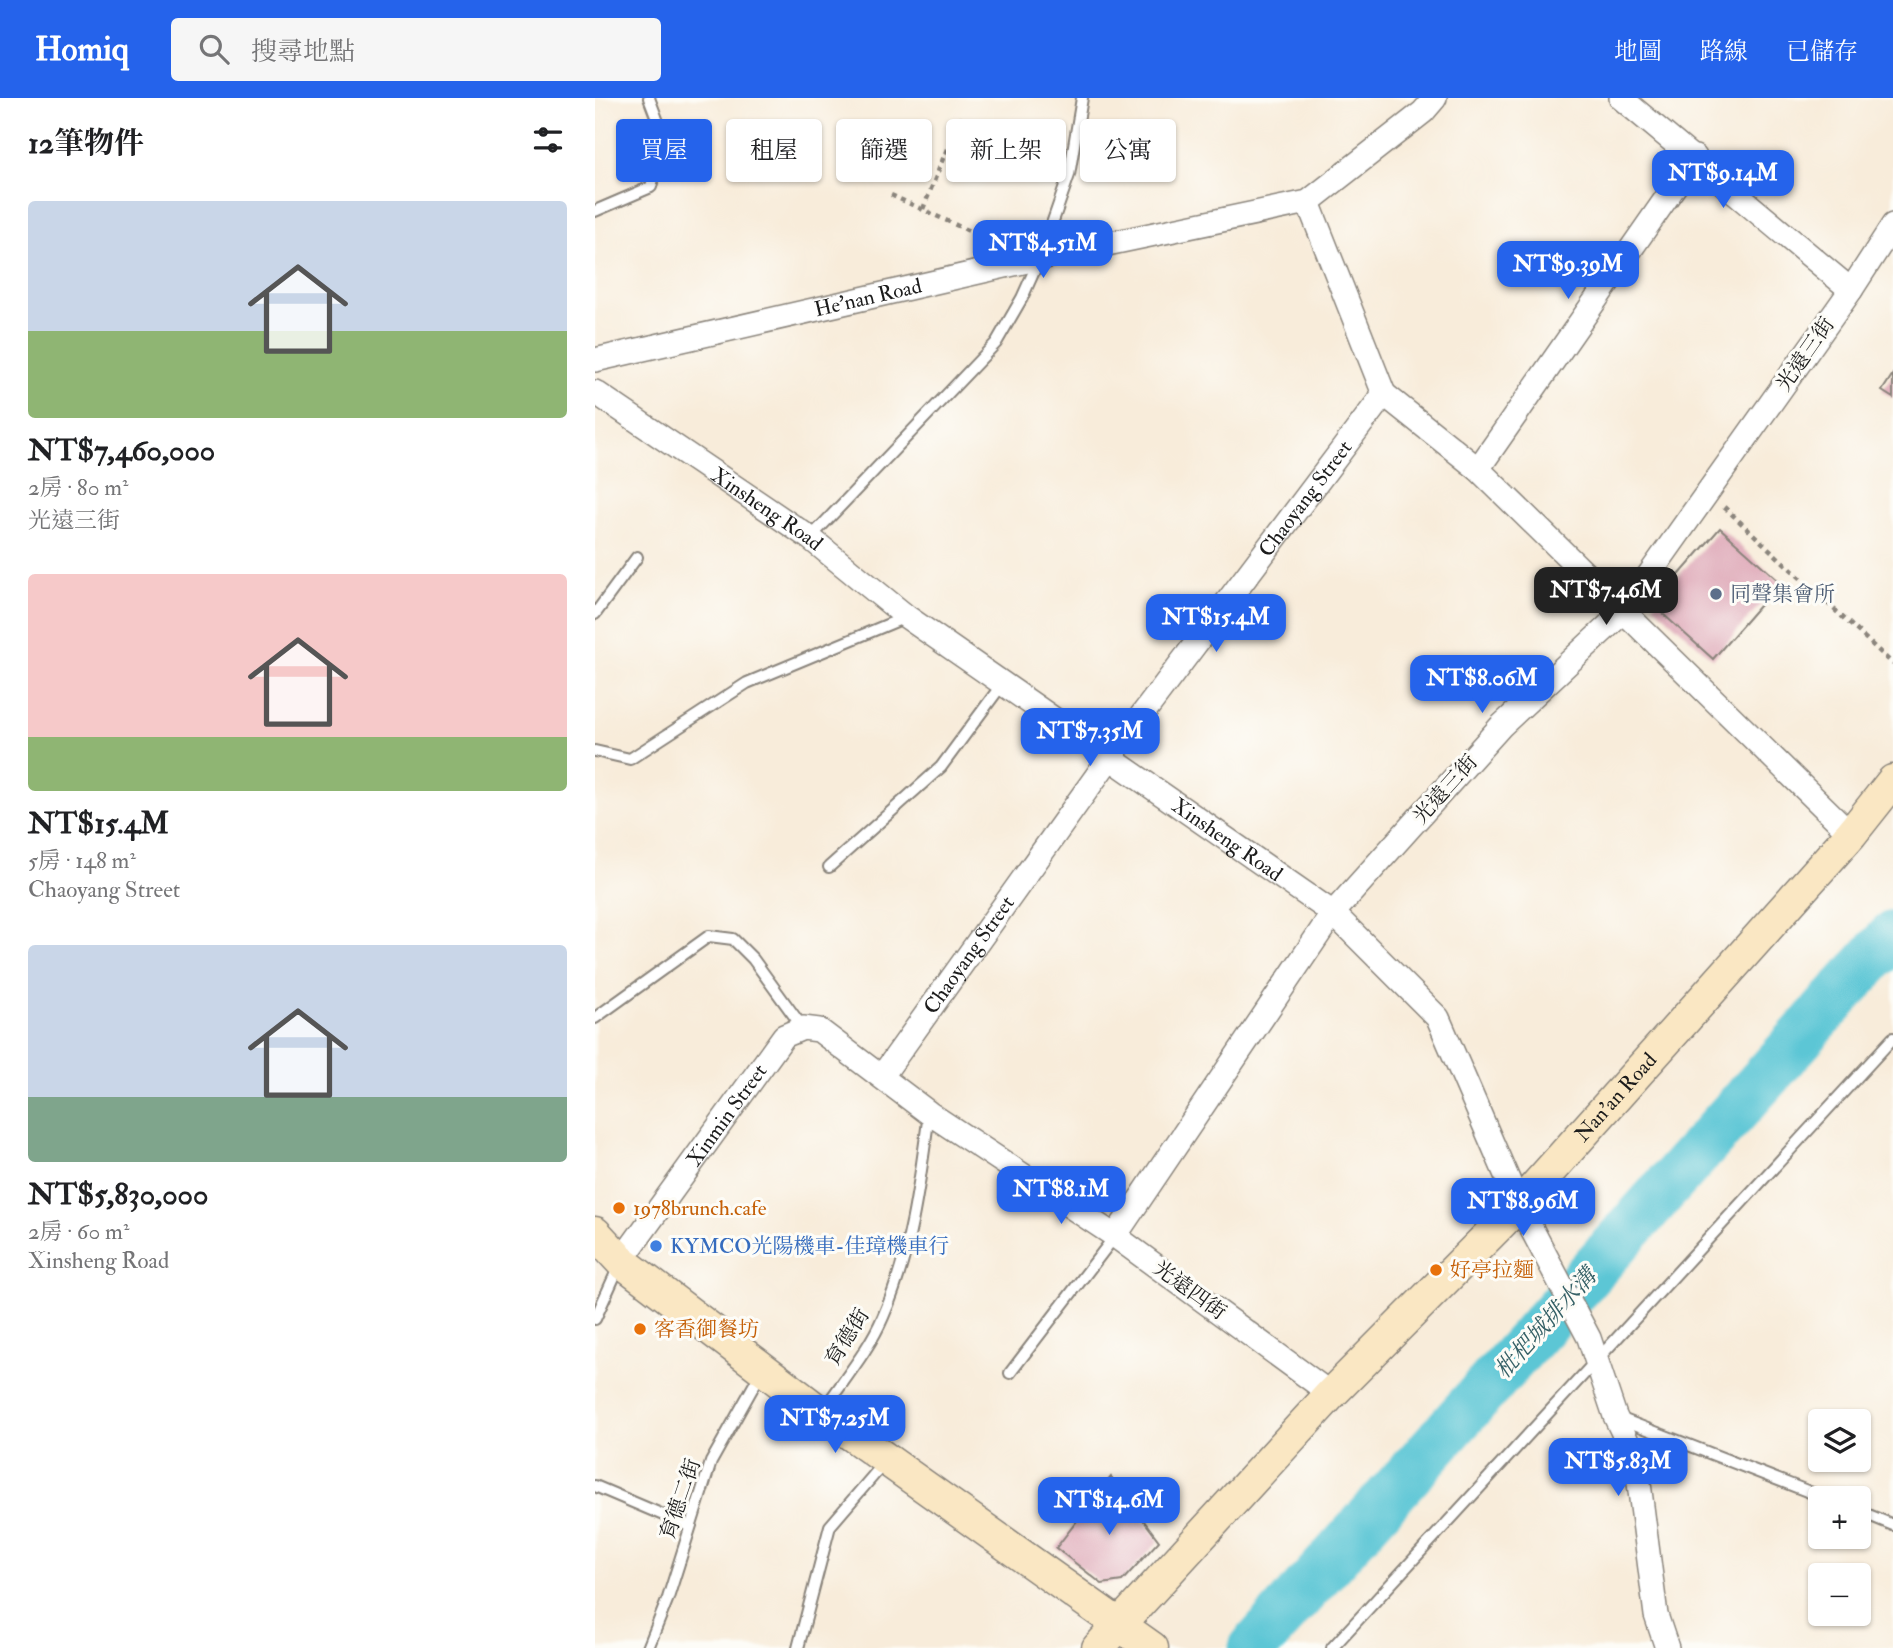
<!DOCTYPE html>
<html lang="zh-TW">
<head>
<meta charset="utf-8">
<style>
	body { margin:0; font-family:"IM FELL Double Pica","Noto Serif TC",serif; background:#f6f6f6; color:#202124; height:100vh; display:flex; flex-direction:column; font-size:26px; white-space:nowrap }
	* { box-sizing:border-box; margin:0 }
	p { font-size:23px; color:#757577 }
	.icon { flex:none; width:38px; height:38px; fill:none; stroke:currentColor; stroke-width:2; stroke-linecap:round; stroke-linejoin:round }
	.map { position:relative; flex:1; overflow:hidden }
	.sheet { display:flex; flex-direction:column; background:#fff; width:595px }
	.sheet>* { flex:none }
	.top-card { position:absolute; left:21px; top:21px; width:665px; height:63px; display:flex; gap:14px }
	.fabs { position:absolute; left:1213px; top:1311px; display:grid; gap:14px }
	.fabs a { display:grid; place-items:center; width:63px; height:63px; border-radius:7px; background:#fff; box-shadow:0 2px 5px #0004; font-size:35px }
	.price { position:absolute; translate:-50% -60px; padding:0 16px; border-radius:14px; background:#2563eb; color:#fff; font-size:23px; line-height:46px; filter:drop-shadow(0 2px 4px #0008) }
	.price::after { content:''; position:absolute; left:50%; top:42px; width:21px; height:16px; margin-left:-10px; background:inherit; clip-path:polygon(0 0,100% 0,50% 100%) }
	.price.on { background:#222; color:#fff }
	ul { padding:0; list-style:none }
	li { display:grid; align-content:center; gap:14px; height:371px; padding:0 28px }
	li span { display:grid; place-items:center; height:217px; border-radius:7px; color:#555 }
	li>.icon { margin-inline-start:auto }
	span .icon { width:126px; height:126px; fill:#fffc; stroke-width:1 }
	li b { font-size:30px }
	h2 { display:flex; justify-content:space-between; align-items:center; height:84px; padding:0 28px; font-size:30px }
	.tag { padding:0 24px; border-radius:7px; background:#fff; box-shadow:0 2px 5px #0004; font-size:24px; line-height:63px }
	.tag.on { background:#2563eb; color:#fff }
	header { display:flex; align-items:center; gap:42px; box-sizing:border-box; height:98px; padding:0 35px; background:#2563eb; color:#fff }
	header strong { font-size:33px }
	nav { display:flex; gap:38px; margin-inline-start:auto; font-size:24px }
	.search { width:490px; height:63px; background:#f6f6f6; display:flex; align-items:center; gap:18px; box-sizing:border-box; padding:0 24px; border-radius:7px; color:#757577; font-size:26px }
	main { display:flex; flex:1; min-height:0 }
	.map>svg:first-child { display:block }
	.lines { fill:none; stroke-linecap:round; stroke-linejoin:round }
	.river { stroke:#5bc6d5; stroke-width:49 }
	.building { fill:#dca1b2 }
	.lane-casing { stroke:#8a847b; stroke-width:14 }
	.street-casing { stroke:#8a847b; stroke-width:26 }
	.secondary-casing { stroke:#8a847b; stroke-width:35 }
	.path { stroke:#8a847b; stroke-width:4.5; stroke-dasharray:5 5; stroke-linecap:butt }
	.lane { stroke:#fff; stroke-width:10 }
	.street { stroke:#fff; stroke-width:23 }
	.secondary { stroke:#fae7c3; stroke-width:32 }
	.service-dot { fill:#5c6f8a; stroke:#fdfcf7; stroke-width:2.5 }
	.food-dot { fill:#e8710a; stroke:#fdfcf7; stroke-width:2.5 }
	.shop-dot { fill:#3f7fe0; stroke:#fdfcf7; stroke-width:2.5 }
	.labels { text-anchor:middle; stroke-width:6; stroke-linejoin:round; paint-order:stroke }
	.street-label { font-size:21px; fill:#1c1c1c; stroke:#fdfcf7 }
	.service-label { font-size:21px; fill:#4e5e75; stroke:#fdfcf7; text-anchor:start }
	.food-label { font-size:21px; fill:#c56008; stroke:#fdfcf7; text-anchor:start }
	.shop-label { font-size:21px; fill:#366cbe; stroke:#fdfcf7; text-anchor:start }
	.water-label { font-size:23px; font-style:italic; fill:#356066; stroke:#fdfcf7 }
</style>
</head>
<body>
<header>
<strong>Homiq</strong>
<div class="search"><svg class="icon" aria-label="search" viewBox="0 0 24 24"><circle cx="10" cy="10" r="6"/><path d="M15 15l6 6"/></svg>搜尋地點</div>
<nav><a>地圖</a><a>路線</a><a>已儲存</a></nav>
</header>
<main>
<section class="sheet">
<h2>12筆物件<svg class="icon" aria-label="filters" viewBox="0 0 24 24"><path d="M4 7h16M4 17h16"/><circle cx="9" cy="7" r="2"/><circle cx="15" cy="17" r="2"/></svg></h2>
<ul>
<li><span style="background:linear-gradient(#c9d6e8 60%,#8fb573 0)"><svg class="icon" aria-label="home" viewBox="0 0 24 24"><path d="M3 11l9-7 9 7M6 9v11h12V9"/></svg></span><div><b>NT$7,460,000</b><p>2房 · 80 m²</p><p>光遠三街</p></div></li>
<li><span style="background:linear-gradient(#f6c9c9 75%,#8fb573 0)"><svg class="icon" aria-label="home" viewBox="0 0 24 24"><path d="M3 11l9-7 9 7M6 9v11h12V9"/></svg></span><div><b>NT$15.4M</b><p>5房 · 148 m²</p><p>Chaoyang Street</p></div></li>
<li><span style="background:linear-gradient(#c9d6e8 70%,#7fa58c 0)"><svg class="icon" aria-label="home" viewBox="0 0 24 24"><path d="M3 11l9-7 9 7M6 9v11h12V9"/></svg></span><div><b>NT$5,830,000</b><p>2房 · 60 m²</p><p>Xinsheng Road</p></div></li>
</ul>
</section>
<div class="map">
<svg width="1298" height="1550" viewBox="0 0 1298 1550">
	<rect width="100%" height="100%" fill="#fdfcf7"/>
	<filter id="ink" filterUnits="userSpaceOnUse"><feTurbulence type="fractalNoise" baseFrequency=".0143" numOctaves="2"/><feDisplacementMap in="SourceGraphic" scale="14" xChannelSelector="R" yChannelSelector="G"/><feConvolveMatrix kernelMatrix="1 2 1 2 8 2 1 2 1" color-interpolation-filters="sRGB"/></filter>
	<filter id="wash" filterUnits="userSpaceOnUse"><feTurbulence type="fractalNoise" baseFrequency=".00686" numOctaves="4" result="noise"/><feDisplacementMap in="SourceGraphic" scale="28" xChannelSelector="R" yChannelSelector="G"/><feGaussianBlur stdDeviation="1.57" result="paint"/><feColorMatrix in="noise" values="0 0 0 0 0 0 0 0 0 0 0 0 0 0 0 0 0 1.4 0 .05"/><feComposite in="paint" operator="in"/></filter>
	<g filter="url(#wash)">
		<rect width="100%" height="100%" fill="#f8ecda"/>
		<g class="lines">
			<!-- river -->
			<path class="river" d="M658 1550 1298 837"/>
		</g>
		<g id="blocks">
			<!-- building -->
			<g class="building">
				<path d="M1298 276V300L1287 293Z"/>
				<path d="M1125 430 1185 484 1118 561 1058 507Z"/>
				<path d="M516 1379 564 1443 527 1483 507 1486 461 1450Z"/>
			</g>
		</g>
	</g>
	<g filter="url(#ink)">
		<use href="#blocks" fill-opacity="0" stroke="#8a847b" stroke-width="2"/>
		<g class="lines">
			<defs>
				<g id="lane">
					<path d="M0 113 56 89 68 37 54 0"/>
					<path d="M215 440 401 245 427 200 445 160 474 77 487 0"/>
					<path d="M0 516 42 459"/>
					<path d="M0 653 35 661 152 585 311 519"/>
					<path d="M234 769 346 669 408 585"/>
					<path d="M0 920 114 838 138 841 158 861 208 930"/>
					<path d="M0 1221 25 1166"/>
					<path d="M415 1275 520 1138"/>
					<path d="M227 1314C247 1284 274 1252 288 1219 316 1156 325 1083 334 1015"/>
					<path d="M1024 1320 1230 1400"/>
					<path d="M0 1388 94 1428"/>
					<path d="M1264 1413 1298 1427"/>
					<path d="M53 1550 73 1500 116 1364 167 1273"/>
					<path d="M203 1550 235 1428 290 1364"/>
					<path d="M737 1550 1298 940"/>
				</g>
				<g id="street">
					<path d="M1026 0 1256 192"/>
					<path id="s1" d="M0 262 445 160 713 104 828 14 840 0"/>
					<path id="s2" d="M0 294 215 440 312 519 738 815 843 920 924 1107 994 1240 1020 1318 1041 1362 1061 1517 1072 1550"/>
					<path d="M789 296 883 371 1256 736"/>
					<path d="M883 371 1100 59"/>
					<path id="s3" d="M287 978 516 658 789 296 713 104"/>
					<path d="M520 1138 738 815 906 628 1027 515 1256 192 1298 127"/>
					<path id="s4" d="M26 1163 189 938 208 930 224 932 334 1015 520 1138 736 1296"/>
				</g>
				<g id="secondary">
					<path d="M0 1135 26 1163 226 1315 557 1550"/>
					<path id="s5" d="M503 1550 736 1296 924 1107 1256 736 1298 683"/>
				</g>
			</defs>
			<!-- lane casing -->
			<use href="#lane" class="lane-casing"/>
			<!-- street casing -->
			<use href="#street" class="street-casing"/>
			<!-- secondary casing -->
			<use href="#secondary" class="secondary-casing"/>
			<!-- path -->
			<g class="path">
				<path d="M296 97 400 145"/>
				<path d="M328 111 365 18"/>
				<path d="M1129 409 1298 566"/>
			</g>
			<!-- lane -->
			<use href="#lane" class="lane"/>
			<!-- street -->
			<use href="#street" class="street"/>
			<!-- secondary -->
			<use href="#secondary" class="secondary"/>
		</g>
	</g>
	<!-- markers -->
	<circle class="service-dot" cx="1121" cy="496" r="7"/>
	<g class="food-dot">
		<circle cx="24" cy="1110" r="7"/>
		<circle cx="841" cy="1172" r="7"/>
		<circle cx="45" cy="1231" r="7"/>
	</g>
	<circle class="shop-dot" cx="61" cy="1148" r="7"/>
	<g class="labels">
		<!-- street labels -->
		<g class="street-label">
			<text dy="7" stroke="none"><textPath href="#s1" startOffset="280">He'nan Road</textPath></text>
			<text transform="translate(1210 256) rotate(-55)" y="7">光遠三街</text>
			<text dy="7" stroke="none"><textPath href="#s3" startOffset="716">Chaoyang Street</textPath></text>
			<text dy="7" stroke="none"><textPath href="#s2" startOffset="208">Xinsheng Road</textPath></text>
			<text transform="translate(850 691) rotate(-48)" y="7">光遠三街</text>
			<text dy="7" stroke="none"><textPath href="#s2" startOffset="775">Xinsheng Road</textPath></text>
			<text dy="7" stroke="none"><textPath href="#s3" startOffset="149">Chaoyang Street</textPath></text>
			<text dy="7" stroke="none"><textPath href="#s5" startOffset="756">Nan'an Road</textPath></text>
			<text dy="7" stroke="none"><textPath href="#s4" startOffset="180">Xinmin Street</textPath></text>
			<text transform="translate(595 1192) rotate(36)" y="7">光遠四街</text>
			<text transform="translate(252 1239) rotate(-58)" y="7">育德街</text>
			<text transform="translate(85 1401) rotate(-71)" y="7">育德二街</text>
		</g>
		<!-- service labels -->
		<g class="service-label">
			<text x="1135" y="503">同聲集會所</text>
		</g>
		<!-- food labels -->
		<g class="food-label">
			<text x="38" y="1117">1978brunch.cafe</text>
			<text x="855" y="1179">好亭拉麵</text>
			<text x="59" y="1238">客香御餐坊</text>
		</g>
		<!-- shop labels -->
		<g class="shop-label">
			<text x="75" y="1155">KYMCO光陽機車-佳璋機車行</text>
		</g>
		<!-- water labels -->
		<g class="water-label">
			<text transform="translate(950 1225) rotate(-48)" y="8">枇杷城排水溝</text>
		</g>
	</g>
</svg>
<div class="fabs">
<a><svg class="icon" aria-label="layers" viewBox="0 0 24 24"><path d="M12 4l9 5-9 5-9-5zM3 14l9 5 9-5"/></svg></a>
<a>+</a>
<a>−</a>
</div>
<b class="price" style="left:1128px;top:112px">NT$9.14M</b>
<b class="price" style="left:448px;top:182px">NT$4.51M</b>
<b class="price" style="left:973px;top:203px">NT$9.39M</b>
<b class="price on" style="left:1011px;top:529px">NT$7.46M</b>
<b class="price" style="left:621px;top:556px">NT$15.4M</b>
<b class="price" style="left:887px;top:617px">NT$8.06M</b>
<b class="price" style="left:495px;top:670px">NT$7.35M</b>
<b class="price" style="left:466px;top:1128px">NT$8.1M</b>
<b class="price" style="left:928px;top:1140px">NT$8.96M</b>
<b class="price" style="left:240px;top:1357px">NT$7.25M</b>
<b class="price" style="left:1023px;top:1400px">NT$5.83M</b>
<b class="price" style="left:514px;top:1439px">NT$14.6M</b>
<div class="top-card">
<a class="tag on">買屋</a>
<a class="tag">租屋</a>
<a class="tag">篩選</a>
<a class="tag">新上架</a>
<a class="tag">公寓</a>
</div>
</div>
</main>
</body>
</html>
